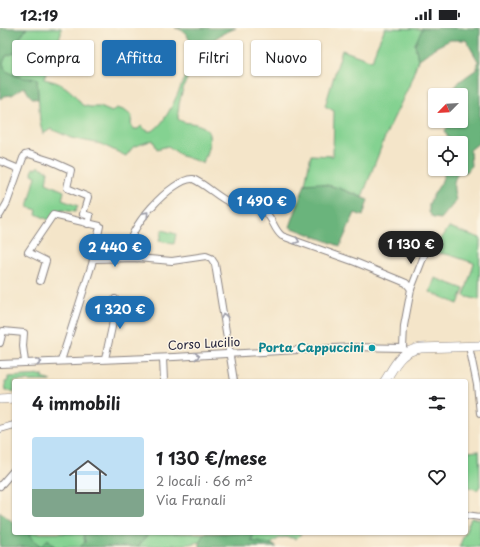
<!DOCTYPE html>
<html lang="it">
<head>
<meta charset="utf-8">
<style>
	body { margin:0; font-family:"Playpen Sans",sans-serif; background:#f6f6f6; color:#202124; height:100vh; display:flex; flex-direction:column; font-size:15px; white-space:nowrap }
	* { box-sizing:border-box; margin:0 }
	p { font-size:13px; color:#757577 }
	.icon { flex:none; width:22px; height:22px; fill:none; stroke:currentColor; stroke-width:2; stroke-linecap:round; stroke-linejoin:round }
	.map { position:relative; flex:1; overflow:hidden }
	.drawer { position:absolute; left:12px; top:351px; width:456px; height:156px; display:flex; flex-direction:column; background:#fff; border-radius:4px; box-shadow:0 1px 3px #0004 }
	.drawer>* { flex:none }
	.hud { position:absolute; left:12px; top:12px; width:456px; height:36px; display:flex; gap:8px }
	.needle { width:26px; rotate:246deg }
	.buttons { position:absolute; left:428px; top:60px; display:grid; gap:8px }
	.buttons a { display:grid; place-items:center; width:40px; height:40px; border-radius:4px; background:#fff; box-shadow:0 1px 3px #0004; font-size:20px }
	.price { position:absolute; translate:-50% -34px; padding:0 9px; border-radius:14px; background:#1f6fb2; color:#fff; font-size:13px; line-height:26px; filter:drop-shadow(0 1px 2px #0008) }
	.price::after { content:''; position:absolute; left:50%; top:24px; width:12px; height:9px; margin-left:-6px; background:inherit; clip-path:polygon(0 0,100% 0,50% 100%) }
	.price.active { background:#222; color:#fff }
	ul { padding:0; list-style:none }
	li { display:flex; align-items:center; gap:12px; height:100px; padding:0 20px }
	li+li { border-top:1px solid #e0e0e0 }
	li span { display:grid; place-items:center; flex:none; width:112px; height:80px; border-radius:4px; color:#555 }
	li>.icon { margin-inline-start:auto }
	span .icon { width:48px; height:48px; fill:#fffc; stroke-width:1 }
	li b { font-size:17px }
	h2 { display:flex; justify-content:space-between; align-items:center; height:48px; padding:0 20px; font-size:17px }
	.chip { padding:0 14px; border-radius:4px; background:#fff; box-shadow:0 1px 3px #0004; font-size:14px; line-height:36px }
	.chip.active { background:#1f6fb2; color:#fff }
	.status { display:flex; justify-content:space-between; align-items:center; height:28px; padding:0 20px; background:#fff; direction:ltr }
	.status svg { height:11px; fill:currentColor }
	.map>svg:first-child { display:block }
	.green { fill:#84d291; stroke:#537a66 }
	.forest { fill:#6bb47b; stroke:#466b5b }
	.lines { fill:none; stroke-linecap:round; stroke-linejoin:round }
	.street-casing { stroke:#8b8482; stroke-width:8 }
	.secondary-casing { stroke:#8b8482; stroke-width:10 }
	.street { stroke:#fff; stroke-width:6 }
	.secondary { stroke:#fff; stroke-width:9 }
	.oneway { stroke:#9c9ca7 }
	.culture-dot { fill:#0f9aa8; stroke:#fcf5e5; stroke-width:1.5 }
	.labels { text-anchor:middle; stroke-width:3; stroke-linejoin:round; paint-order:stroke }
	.street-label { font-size:12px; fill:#22223b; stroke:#fcf5e5 }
	.culture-label { font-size:12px; font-weight:bold; fill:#0d838f; stroke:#fcf5e5; text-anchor:end }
</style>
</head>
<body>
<div class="status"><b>12:19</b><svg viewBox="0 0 49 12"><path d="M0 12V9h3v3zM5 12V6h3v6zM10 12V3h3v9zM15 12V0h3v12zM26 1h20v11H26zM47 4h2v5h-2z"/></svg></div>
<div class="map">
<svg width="480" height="519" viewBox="0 0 480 519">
	<rect width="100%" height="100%" fill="#fcf5e5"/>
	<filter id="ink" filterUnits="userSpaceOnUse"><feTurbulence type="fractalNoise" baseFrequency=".025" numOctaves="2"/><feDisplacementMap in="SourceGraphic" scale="8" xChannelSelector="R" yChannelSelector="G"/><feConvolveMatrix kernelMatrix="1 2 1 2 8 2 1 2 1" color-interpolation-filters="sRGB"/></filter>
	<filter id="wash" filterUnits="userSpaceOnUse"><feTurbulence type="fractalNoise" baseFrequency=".012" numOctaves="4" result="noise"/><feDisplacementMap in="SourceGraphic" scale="16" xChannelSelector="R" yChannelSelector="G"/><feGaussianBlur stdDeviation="0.9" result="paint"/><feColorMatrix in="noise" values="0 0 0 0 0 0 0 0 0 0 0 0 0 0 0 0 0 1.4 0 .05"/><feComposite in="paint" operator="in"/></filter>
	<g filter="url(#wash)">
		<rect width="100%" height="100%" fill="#f4e5c9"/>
		<!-- green -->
		<g class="green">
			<path d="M27 0H61V6L44 51C63 55 71 61 82 77L90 79H100L112 84 116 80 124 82 132 88 131 96 134 101H138L141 98C144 100 147 104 151 103 166 100 185 49 190 35L192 37C186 54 177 72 178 91 184 96 192 94 199 97 217 102 207 123 203 135L182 128 168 118 157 121 153 112 133 119 126 128 101 116 71 110 51 101 43 106 40 94 37 51C24 51 16 49 5 42L3 35 6 28 19 23 22 20 18 12Z"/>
			<path d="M385 0 423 1 415 16 418 32 409 58 387 104 362 169C343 161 326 154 305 156L311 127 333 128 334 83 325 78 342 22 372 33 376 20Z"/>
			<path d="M38 138 48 143 46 155 64 163 62 172 78 178 75 184 61 182 60 187 49 192 36 186 37 182 28 179 36 148 32 146 33 140 37 141Z"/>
			<path d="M449 199 480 210 479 272 464 268 474 235 450 227 433 224Z"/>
			<path d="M162 202 176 206 174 216 159 213Z"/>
			<path d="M435 250 464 261 458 276 430 264Z"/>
			<path d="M43 347V350L51 353H14V364L12 363H6L5 354 8 353V349Z"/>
			<path d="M479 423 480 458 477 462 466 458V424Z"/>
			<path d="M471 490 480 491V519H459L465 505H466V502Z"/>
			<path d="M30 505H83L85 514 80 519H55L48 511 41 518 32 511Z"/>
			<path d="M149 505H204L200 514 190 516 138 519Z"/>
			<path d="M254 505H302L296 511C284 508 281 508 271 516L251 513Z"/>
		</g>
		<!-- forest -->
		<g class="forest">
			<path d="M0 0H27L18 12 22 20 19 23 6 28 3 35 5 42C16 49 24 51 37 50L38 71C29 71 29 65 24 59L12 67 4 68 0 71Z"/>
			<path d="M175 0H236L222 6 198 22 191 21C190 11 187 2 175 0Z"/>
			<path d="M421 0H480V114L470 122 471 138 467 144H459C451 154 454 162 456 173L441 191 433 190 429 184V176L432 169 441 155 446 141H461V115H454L448 110 445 102 453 93H461V67H455V59L460 53 477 41 478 33 466 12H450L436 19 418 32 415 16 422 1Z"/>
			<path d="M318 155 339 160 368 172 363 188 355 185 340 218 290 199 305 156Z"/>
			<path d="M0 484 14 495V505H30L32 511 41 518 48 511 55 519H0Z"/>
			<path d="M83 505H149L138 519H80L85 514Z"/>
			<path d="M204 505H254L251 513 271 516 277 519H200V514Z"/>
		</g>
	</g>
	<g filter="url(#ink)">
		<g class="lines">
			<defs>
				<g id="street">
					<path d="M0 133 19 141"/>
					<path d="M0 187 7 175 23 130 25 127 29 126 51 133 71 142 67 160 88 169 83 186 90 188 88 196"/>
					<path d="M137 230C134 228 131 227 130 224 122 204 174 149 193 151 207 157 219 171 233 176 244 179 256 178 266 185 273 191 274 202 282 208L355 234 399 252 406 255 411 261"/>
					<path d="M93 231 137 230 172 233 206 228 211 230 215 236 234 353"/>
					<path d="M40 253 46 233 28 224 53 187 100 198 92 236 61 333"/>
					<path d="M0 315 3 303 24 305 23 318 25 334"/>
					<path d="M469 318 477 357 480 385"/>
					<path d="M403 320 404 298 411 261 427 220"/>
					<path d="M163 330 164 353"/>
					<path d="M105 331 112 299 115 271"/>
					<path d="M0 336 174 329 352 319 403 320 407 324"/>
					<path d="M0 401 14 397"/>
					<path d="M0 458 14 442"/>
					<path d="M466 487 480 489"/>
				</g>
				<g id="secondary">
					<path d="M385 353C395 337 400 323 421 320L480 318"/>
					<path d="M0 371 14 370"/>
				</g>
			</defs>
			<!-- street casing -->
			<use href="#street" class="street-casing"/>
			<!-- secondary casing -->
			<use href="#secondary" class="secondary-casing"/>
			<!-- street -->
			<use href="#street" class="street"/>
			<!-- secondary -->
			<use href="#secondary" class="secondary"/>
		</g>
		<!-- one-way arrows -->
		<defs><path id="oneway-chevron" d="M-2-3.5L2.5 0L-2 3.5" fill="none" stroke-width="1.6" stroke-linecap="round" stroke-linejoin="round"/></defs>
		<g class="oneway">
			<use href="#oneway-chevron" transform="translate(146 186) rotate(-48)"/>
			<use href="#oneway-chevron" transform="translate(297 213) rotate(20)"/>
			<use href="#oneway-chevron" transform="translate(224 288) rotate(-100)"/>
			<use href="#oneway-chevron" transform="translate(197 328) rotate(-3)"/>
			<use href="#oneway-chevron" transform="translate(39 334) rotate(-3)"/>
		</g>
	</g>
	<!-- markers -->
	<circle class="culture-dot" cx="372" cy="320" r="4"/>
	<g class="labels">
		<!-- street labels -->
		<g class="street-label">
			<text transform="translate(204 316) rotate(-3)" y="4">Corso Lucilio</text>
		</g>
		<!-- culture labels -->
		<g class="culture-label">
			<text x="364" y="324">Porta Cappuccini</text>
		</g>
	</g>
</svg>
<div class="buttons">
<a><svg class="needle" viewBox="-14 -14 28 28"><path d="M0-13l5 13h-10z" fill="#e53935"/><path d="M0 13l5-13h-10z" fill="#757577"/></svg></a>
<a><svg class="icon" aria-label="locate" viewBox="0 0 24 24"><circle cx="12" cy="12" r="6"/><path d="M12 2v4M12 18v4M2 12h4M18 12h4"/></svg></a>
</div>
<b class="price" style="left:262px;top:194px">1 490 €</b>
<b class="price active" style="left:411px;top:237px">1 130 €</b>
<b class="price" style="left:115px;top:240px">2 440 €</b>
<b class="price" style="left:120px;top:302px">1 320 €</b>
<div class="hud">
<a class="chip">Compra</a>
<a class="chip active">Affitta</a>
<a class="chip">Filtri</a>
<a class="chip">Nuovo</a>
</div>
<section class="drawer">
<h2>4 immobili<svg class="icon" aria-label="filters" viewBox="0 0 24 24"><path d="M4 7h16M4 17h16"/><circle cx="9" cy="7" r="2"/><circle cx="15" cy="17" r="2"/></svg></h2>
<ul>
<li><span style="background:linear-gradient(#bfe0f5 65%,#7fa58c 0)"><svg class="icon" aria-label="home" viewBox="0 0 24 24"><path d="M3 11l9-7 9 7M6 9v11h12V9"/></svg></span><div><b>1 130 €/mese</b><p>2 locali · 66 m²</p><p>Via Franali</p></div><svg class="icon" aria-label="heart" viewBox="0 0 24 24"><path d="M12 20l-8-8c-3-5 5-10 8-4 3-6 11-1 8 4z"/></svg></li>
</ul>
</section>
</div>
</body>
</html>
